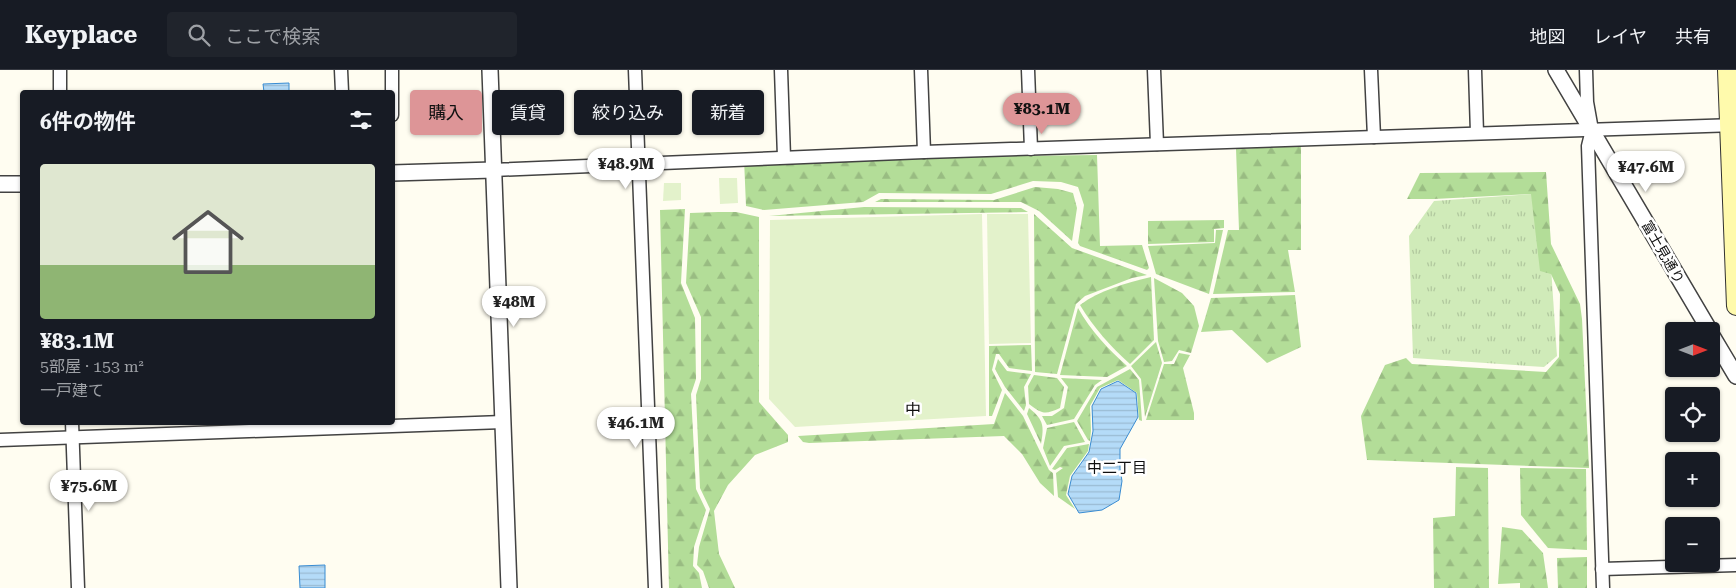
<!DOCTYPE html>
<html lang="ja">
<head>
<meta charset="utf-8">
<style>
	body { margin:0; font-family:"Roboto Serif","Noto Sans JP",serif; background:#20242c; color:#f1f3f6; height:100vh; display:flex; flex-direction:column; font-size:19px; white-space:nowrap }
	* { box-sizing:border-box; margin:0 }
	p { font-size:16px; color:#9ea1a6 }
	.icon { flex:none; width:28px; height:28px; fill:none; stroke:currentColor; stroke-width:2; stroke-linecap:round; stroke-linejoin:round }
	.map { position:relative; flex:1; overflow:hidden }
	.sheet { position:absolute; left:20px; top:20px; width:375px; height:335px; display:flex; flex-direction:column; background:#171b24; border-radius:5px; box-shadow:0 1px 4px #0004 }
	.sheet>* { flex:none }
	.hud { position:absolute; left:410px; top:20px; width:475px; height:45px; display:flex; gap:10px }
	.needle { width:32px; rotate:90deg }
	.buttons { position:absolute; left:1665px; top:252px; display:grid; gap:10px }
	.buttons a { display:grid; place-items:center; width:55px; height:55px; border-radius:5px; background:#171b24; box-shadow:0 1px 4px #0004; font-size:25px }
	.price { position:absolute; translate:-50% -42px; padding:0 11px; border-radius:18px; background:#fff; color:#222; font-size:16px; line-height:32px; filter:drop-shadow(0 1px 2px #0008) }
	.price::after { content:''; position:absolute; left:50%; top:30px; width:15px; height:11px; margin-left:-8px; background:inherit; clip-path:polygon(0 0,100% 0,50% 100%) }
	.price.selected { background:#dd9597; color:#111 }
	ul { padding:0; list-style:none }
	li { display:grid; align-content:center; gap:10px; height:265px; padding:0 20px }
	li span { display:grid; place-items:center; height:155px; border-radius:5px; color:#555 }
	li>.icon { margin-inline-start:auto }
	span .icon { width:90px; height:90px; fill:#fffc; stroke-width:1 }
	li b { font-size:21px }
	h2 { display:flex; justify-content:space-between; align-items:center; height:60px; padding:0 20px; font-size:21px }
	.chip { padding:0 18px; border-radius:5px; background:#171b24; box-shadow:0 1px 4px #0004; font-size:18px; line-height:45px }
	.chip.selected { background:#dd9597; color:#111 }
	header { display:flex; align-items:center; gap:30px; box-sizing:border-box; height:70px; padding:0 25px; background:#171b24; border-bottom:1px solid #363941 }
	header strong { font-size:24px }
	nav { display:flex; gap:28px; margin-inline-start:auto; font-size:18px }
	.search { width:350px; height:45px; background:#20242c; display:flex; align-items:center; gap:12px; box-sizing:border-box; padding:0 18px; border-radius:5px; color:#9ea1a6; font-size:19px }
	.map>svg:first-child { display:block }
	.grass { fill:url(#grass-tufts) }
	.forest { fill:url(#forest-firs) }
	.pitch { fill:#e3f2cb }
	.water { fill:url(#water-rules); stroke:#398cd2 }
	.lines { fill:none; stroke-linecap:round; stroke-linejoin:round }
	.minor-casing { stroke:#424242; stroke-width:15 }
	.tertiary-casing { stroke:#424242; stroke-width:18 }
	.secondary-casing { stroke:#313131; stroke-width:20 }
	.minor { stroke:#fff; stroke-width:12 }
	.tertiary { stroke:#fff; stroke-width:15 }
	.secondary { stroke:#fffaac; stroke-width:18 }
	.labels { text-anchor:middle; stroke-width:5; stroke-linejoin:round; paint-order:stroke }
	.street-label { font-size:14px; fill:#0f0f0f; stroke:#fff }
	.neighbourhood-label { font-size:15px; fill:#0f0f0f; stroke:#fff }
	.quarter-label { font-size:16px; fill:#0f0f0f; stroke:#fff }
</style>
</head>
<body>
<header>
<strong>Keyplace</strong>
<div class="search"><svg class="icon" aria-label="search" viewBox="0 0 24 24"><circle cx="10" cy="10" r="6"/><path d="M15 15l6 6"/></svg>ここで検索</div>
<nav><a>地図</a><a>レイヤ</a><a>共有</a></nav>
</header>
<div class="map">
<svg width="1736" height="518" viewBox="0 0 1736 518">
	<defs>
		<pattern id="grass-tufts" width="24" height="20" patternUnits="userSpaceOnUse" patternTransform="scale(1.25)"><rect width="24" height="20" fill="#d0ebb9"/><path d="M3 7l-1-3M5 7V3M7 7l1-3M15 17l-1-3M17 17v-4M19 17l1-3" fill="none" stroke="#b1c89e"/></pattern>
		<pattern id="forest-firs" width="22" height="20" patternUnits="userSpaceOnUse" patternTransform="scale(1.25)"><rect width="22" height="20" fill="#b3dd98"/><path d="M5 1l3.5 6h-7zM16 11l3.5 6h-7z" fill="#99bc82"/></pattern>
		<pattern id="water-rules" width="6" height="5" patternUnits="userSpaceOnUse" patternTransform="scale(1.25)"><rect width="6" height="5" fill="#b4dbf8"/><path d="M0 2.5h6" fill="none" stroke="#9abbd3"/></pattern>
	</defs>
	<rect width="100%" height="100%" fill="#fffdf1"/>
	<!-- grass -->
	<path class="grass" d="M1546 123 1557 286 1544 297 1413 288 1409 166 1434 131Z"/>
	<!-- forest -->
	<g class="forest">
		<path d="M1301 76V180H1288L1295 222 1213 224 1228 160H1239L1236 79Z"/>
		<path d="M1097 85 1100 176 1142 175 1149 198 1147 200 1080 176 1078 173 1084 135 1078 117 1061 112 1033 111 991 124 879 123 863 132 764 140 746 136 744 89Z"/>
		<path d="M1546 102 1551 174 1580 234 1582 249 1589 398 1367 390 1361 346 1385 295 1406 288 1412 294 1546 302 1559 287 1560 224 1551 204 1540 201 1531 124 1434 129H1407L1420 103Z"/>
		<path d="M1035 117 1058 119 1073 123 1077 138 1072 171 1039 141 1021 132H875L881 129 994 130Z"/>
		<path d="M864 137 1021 138 1028 142 769 146Z"/>
		<path d="M685 139 681 213 695 248 696 309 691 324 696 419 706 440 694 477 693 496 699 503 702 518H669L660 140Z"/>
		<path d="M718 142H736L759 147V332L788 365V372L755 385 728 415 714 441 719 484 735 518H709L703 501 697 495 699 477 710 439 700 418 696 325 701 309V247L686 213 690 143Z"/>
		<path d="M1034 144 1072 178 1147 205 1132 208 1085 226 1076 234 1057 304 1035 302Z"/>
		<path d="M1224 150V158L1214 159V172L1148 174V151Z"/>
		<path d="M1216 160H1223L1209 224 1156 204 1148 176 1215 173Z"/>
		<path d="M1151 207 1154 270 1130 294C1110 276 1094 258 1080 235 1099 220 1127 213 1151 207Z"/>
		<path d="M1154 208 1182 223 1194 236 1199 256 1191 283 1179 280 1172 291 1164 292 1158 271Z"/>
		<path d="M1295 225 1301 277 1267 293 1232 260 1201 262 1211 228Z"/>
		<path d="M1078 238C1091 261 1108 279 1127 296L1107 307 1060 305Z"/>
		<path d="M1156 272 1162 293 1145 347 1141 309 1131 296Z"/>
		<path d="M1031 275 1032 301 1009 298 999 284H996L992 300 1002 320 992 346H989V276Z"/>
		<path d="M1179 283 1190 285 1183 298 1194 343V350H1146L1164 294H1174Z"/>
		<path d="M998 289 1007 301 1031 304 1024 317 1026 335 1024 341 1005 317 995 299Z"/>
		<path d="M1130 299 1139 310 1142 351 1139 350 1137 323 1118 310 1100 318 1090 336 1091 361 1090 371 1088 370 1077 351 1097 317Z"/>
		<path d="M1034 305 1057 308 1064 317 1060 338C1045 345 1042 344 1029 334L1028 316Z"/>
		<path d="M1061 308 1102 310 1095 315 1074 349 1047 355 1042 346H1052L1064 338 1068 317Z"/>
		<path d="M1005 323 1023 346 1049 400 1053 403 1054 426 1040 413 1022 384 1004 366 809 373 803 372 798 366 994 354Z"/>
		<path d="M1029 338C1044 350 1044 356 1041 374L1027 344Z"/>
		<path d="M1074 352 1085 372 1064 376 1050 396 1043 378 1047 358Z"/>
		<path d="M1089 374 1088 381 1070 406 1066 425 1075 439 1058 427 1056 403 1063 398 1060 397 1055 400 1052 399 1067 378Z"/>
		<path d="M1456 397 1488 398 1489 518H1434L1433 448 1455 446Z"/>
		<path d="M1520 398 1586 399 1587 480 1548 478 1521 445Z"/>
		<path d="M1502 457 1522 460 1543 483 1548 518H1520V513L1498 514Z"/>
		<path d="M1587 487V518H1558L1557 488Z"/>
	</g>
	<!-- pitch -->
	<g class="pitch">
		<path d="M719 108H737L738 133 720 134Z"/>
		<path d="M664 113H681V130L663 131Z"/>
		<path d="M982 144 986 346 795 357 769 329 770 150Z"/>
		<path d="M987 144H1028L1031 273 989 274Z"/>
	</g>
	<!-- water -->
	<g class="water">
		<path d="M289 13V22H264L263 14Z"/>
		<path d="M1118 311 1136 323 1138 347 1120 379V399L1122 411 1119 430 1102 440 1079 443 1068 424 1072 406 1089 382 1093 361 1092 336 1101 319Z"/>
		<path d="M325 495V518H300L299 496Z"/>
	</g>
	<g class="lines">
		<defs>
			<g id="minor">
				<path d="M60 0V22"/>
				<path d="M341 0 342 22"/>
				<path d="M392 0V45"/>
				<path d="M635 0 655 518"/>
				<path d="M781 0 784 87"/>
				<path d="M921 0 924 82"/>
				<path d="M1028 0 1031 79"/>
				<path d="M1154 0 1157 74"/>
				<path d="M1371 0 1374 67"/>
				<path d="M1475 0 1477 63"/>
				<path d="M1586 0 1587 32 1592 60 1588 76 1603 518"/>
				<path d="M493 100 924 82 1736 55"/>
				<path d="M72 352 78 518"/>
				<path d="M0 370 503 352"/>
				<path d="M1602 499 1736 495"/>
			</g>
			<g id="tertiary">
				<path d="M490 0 509 518"/>
				<path d="M1556 0 1710 261"/>
				<path d="M392 103 493 100"/>
				<path d="M0 114H22"/>
				<path d="M1711 264 1736 306"/>
			</g>
			<path id="secondary" d="M1727 0 1736 236"/>
		</defs>
		<!-- minor casing -->
		<use href="#minor" class="minor-casing"/>
		<!-- tertiary casing -->
		<use href="#tertiary" class="tertiary-casing"/>
		<!-- secondary casing -->
		<use href="#secondary" class="secondary-casing"/>
		<!-- minor -->
		<use href="#minor" class="minor"/>
		<!-- tertiary -->
		<use href="#tertiary" class="tertiary"/>
		<!-- secondary -->
		<use href="#secondary" class="secondary"/>
	</g>
	<g class="labels">
		<!-- street labels -->
		<g class="street-label">
			<text transform="translate(1663 182) rotate(60)" y="5">富士見通り</text>
		</g>
		<!-- neighbourhood labels -->
		<g class="neighbourhood-label">
			<text x="1117" y="403">中二丁目</text>
		</g>
		<!-- quarter labels -->
		<g class="quarter-label">
			<text x="913" y="345">中</text>
		</g>
	</g>
</svg>
<div class="buttons">
<a><svg class="needle" viewBox="-14 -14 28 28"><path d="M0-13l5 13h-10z" fill="#e53935"/><path d="M0 13l5-13h-10z" fill="#9ea1a6"/></svg></a>
<a><svg class="icon" aria-label="locate" viewBox="0 0 24 24"><circle cx="12" cy="12" r="6"/><path d="M12 2v4M12 18v4M2 12h4M18 12h4"/></svg></a>
<a>+</a>
<a>−</a>
</div>
<b class="price selected" style="left:1042px;top:65px">¥83.1M</b>
<b class="price" style="left:626px;top:120px">¥48.9M</b>
<b class="price" style="left:1646px;top:123px">¥47.6M</b>
<b class="price" style="left:514px;top:258px">¥48M</b>
<b class="price" style="left:636px;top:379px">¥46.1M</b>
<b class="price" style="left:89px;top:442px">¥75.6M</b>
<div class="hud">
<a class="chip selected">購入</a>
<a class="chip">賃貸</a>
<a class="chip">絞り込み</a>
<a class="chip">新着</a>
</div>
<section class="sheet">
<h2>6件の物件<svg class="icon" aria-label="filters" viewBox="0 0 24 24"><path d="M4 7h16M4 17h16"/><circle cx="9" cy="7" r="2"/><circle cx="15" cy="17" r="2"/></svg></h2>
<ul>
<li><span style="background:linear-gradient(#dfe7d0 65%,#8fb573 0)"><svg class="icon" aria-label="home" viewBox="0 0 24 24"><path d="M3 11l9-7 9 7M6 9v11h12V9"/></svg></span><div><b>¥83.1M</b><p>5部屋 · 153 m²</p><p>一戸建て</p></div></li>
</ul>
</section>
</div>
</body>
</html>
